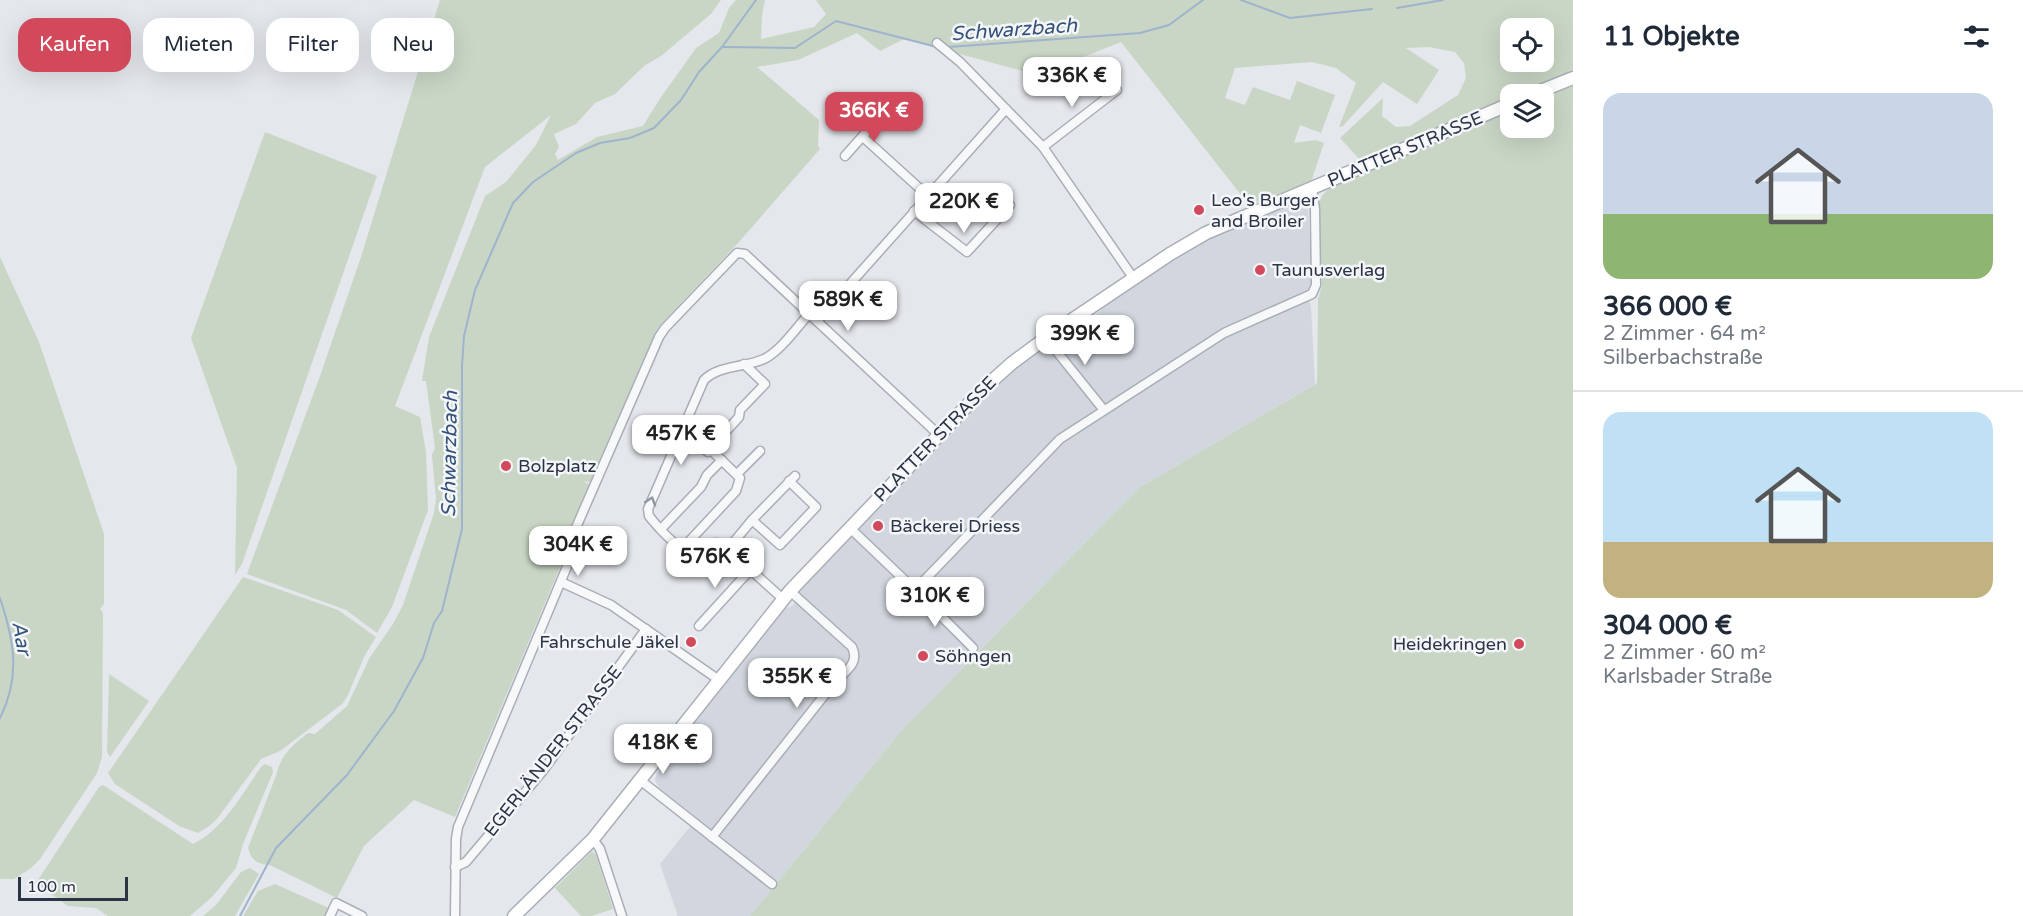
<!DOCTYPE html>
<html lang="de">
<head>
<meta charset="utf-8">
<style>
	body { margin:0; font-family:"Varela Round",sans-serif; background:#f6f6f7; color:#1f2937; height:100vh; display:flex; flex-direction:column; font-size:22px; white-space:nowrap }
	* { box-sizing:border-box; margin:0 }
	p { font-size:20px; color:#747a83 }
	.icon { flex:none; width:33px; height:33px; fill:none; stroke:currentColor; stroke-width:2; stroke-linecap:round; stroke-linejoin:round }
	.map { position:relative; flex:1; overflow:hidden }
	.drawer { display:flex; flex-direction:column; background:#fff; width:450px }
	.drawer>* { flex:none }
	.hud { position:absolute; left:18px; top:18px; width:570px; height:54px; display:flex; gap:12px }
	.buttons { position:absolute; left:1500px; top:18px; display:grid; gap:12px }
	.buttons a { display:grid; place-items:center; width:54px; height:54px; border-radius:12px; background:#fff; box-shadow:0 6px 24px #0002; font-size:30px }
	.scale { position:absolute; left:18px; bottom:15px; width:110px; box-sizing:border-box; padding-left:6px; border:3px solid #2b3445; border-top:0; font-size:16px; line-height:21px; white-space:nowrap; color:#2b3445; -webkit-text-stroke:4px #f4f6f9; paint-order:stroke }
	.price { position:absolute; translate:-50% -51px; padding:0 14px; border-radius:12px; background:#fff; color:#222; font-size:20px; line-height:39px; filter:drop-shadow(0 2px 3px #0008) }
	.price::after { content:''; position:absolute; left:50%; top:36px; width:18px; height:14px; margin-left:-9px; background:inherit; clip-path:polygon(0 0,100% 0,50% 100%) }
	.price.active { background:#d1495b; color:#fff }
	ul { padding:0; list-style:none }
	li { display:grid; align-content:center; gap:12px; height:318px; padding:0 30px }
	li+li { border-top:2px solid #e0e1e3 }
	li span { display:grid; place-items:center; height:186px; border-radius:18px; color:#555 }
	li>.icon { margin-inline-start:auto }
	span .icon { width:108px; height:108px; fill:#fffc; stroke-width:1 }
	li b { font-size:26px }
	h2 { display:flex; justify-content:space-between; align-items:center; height:72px; padding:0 30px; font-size:26px }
	.tag { padding:0 21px; border-radius:18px; background:#fff; box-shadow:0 6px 24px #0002; font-size:21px; line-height:54px }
	.tag.active { background:#d1495b; color:#fff }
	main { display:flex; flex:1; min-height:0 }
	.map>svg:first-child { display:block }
	.built { fill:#d2d6de }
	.green { fill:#c9d6c5; fill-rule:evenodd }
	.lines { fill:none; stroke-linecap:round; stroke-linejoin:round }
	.stream { stroke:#9fb4cc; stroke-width:2 }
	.street-casing { stroke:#a9aeb7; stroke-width:11 }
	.secondary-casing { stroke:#a9aeb7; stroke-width:15 }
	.street { stroke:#f7f8fa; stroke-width:8 }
	.secondary { stroke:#fff; stroke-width:12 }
	.oneway { stroke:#9196a0 }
	.poi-dot { fill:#d1495b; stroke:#f4f6f9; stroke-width:2 }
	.labels { text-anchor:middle; stroke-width:5; stroke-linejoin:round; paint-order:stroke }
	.street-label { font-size:18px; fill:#2b3445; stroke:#f4f6f9 }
	.poi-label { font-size:18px; fill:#2b3445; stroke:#f4f6f9; text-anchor:start }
	.water-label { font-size:20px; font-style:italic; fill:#34527a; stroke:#f4f6f9 }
</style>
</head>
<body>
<main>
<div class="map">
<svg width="1573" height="916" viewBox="0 0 1573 916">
	<rect width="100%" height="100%" fill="#e4e7ec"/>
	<!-- built -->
	<path class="built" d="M1296 202 1304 204 1308 209 1312 281 1307 290 1311 307 1315 384 1139 488 901 731 750 916H678L660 864 697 818 659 788 655 780 657 773 676 749 686 730 779 611 792 606 801 596 799 593 801 588 985 394 1016 366 1060 334 1081 324 1098 313 1107 303 1195 245 1234 226Z"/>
	<!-- green -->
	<g class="green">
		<path d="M440 0H721L711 14 661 56 644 66 615 94 595 103 576 124 554 134 559 147 555 154 558 160 597 137 643 126 659 100 696 48 719 33 729 8 736 0H765L762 15 761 39 814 27 826 14 816 0H1573V70L1515 94H1510V96L1360 160 1340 138 1383 98 1382 116 1396 127 1410 126 1458 95 1466 78 1464 63 1455 52 1429 47 1406 48 1439 70 1417 104 1383 82 1343 126 1339 127 1356 83 1336 68 1312 62 1235 68 1225 98 1245 105 1253 87 1290 100 1297 81 1335 95 1321 133 1300 125 1294 143 1316 140 1324 143 1311 182 1249 205 1121 42 1038 75 904 39 880 51 857 33 798 60 757 67 819 120 818 146 820 149 739 242 661 324 655 333 590 482 582 481 589 484 571 526 563 560 455 817 414 800 364 846 337 898 270 865C258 865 251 860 248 848L277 773C281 754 294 744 308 733L315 734 347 706 370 657 393 624 403 605 434 513 436 499 432 455 435 448 426 381H422L429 337 485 196 506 182 536 145 551 115 485 167 395 406 420 417 426 452 428 510 392 607 377 633 346 610 247 574 320 376 361 257ZM1510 28H1544V62H1510Z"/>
		<path d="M1573 84V916H750L901 731 1139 488 1317 383 1318 299 1322 286 1319 204C1321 195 1326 191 1334 185L1510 110V128H1544V96Z"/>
		<path d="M265 132 377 176 242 564 235 575 237 468 191 338Z"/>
		<path d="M0 257 39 342 104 534V604L100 609 103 613 102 757 97 773 40 859 31 868 14 879H0Z"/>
		<path d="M243 577 338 610 376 637 365 655 347 697 342 704 280 751 261 759 217 819 208 827 198 833 179 826 115 784 108 773Z"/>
		<path d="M109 674 149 701 110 757 107 752Z"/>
		<path d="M265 764 272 767 273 772 243 844 236 868 212 897 190 916H108L96 908 68 906 36 883 99 787 103 785 193 844C223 830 242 794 261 767Z"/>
		<path d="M592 851 596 855 613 909 592 916H581L555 888Z"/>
		<path d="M250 868 259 874 235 916H203L216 905 241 872Z"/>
		<path d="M275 884 329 908 325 916H243L258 891Z"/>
	</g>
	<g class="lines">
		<!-- stream -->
		<g class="stream">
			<path d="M1241 0 1290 18 1372 9"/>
			<path d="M1397 8 1443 0"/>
			<path d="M723 47 795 48 836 21 937 47"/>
			<path d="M948 47 1140 33 1169 25 1203 0"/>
			<path d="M0 598C14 640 21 676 0 718"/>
			<path d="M240 916 276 848 347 775 394 711 423 658 434 623 442 611 462 529V366L464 336 475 290 513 203 533 182 576 153 600 143 630 138 654 128 681 100 699 72 722 47 756 0"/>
		</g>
		<defs>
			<g id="street">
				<path d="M937 43 960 62 1043 147 1134 279"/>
				<path d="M863 137 928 196"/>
				<path d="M1043 147 1117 90"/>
				<path d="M845 156 884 112"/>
				<path d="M914 211 967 252 1010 205"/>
				<path d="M817 321 1006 109"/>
				<path d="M1046 338 1103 409"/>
				<path d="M681 432 692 438 708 452 710 449 740 478 736 491 683 548"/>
				<path d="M710 449 739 417 740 410 765 384 744 364"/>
				<path d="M737 474 760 451"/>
				<path d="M752 520 780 545 816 507 789 481"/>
				<path d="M850 528 915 590 1060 439 1224 333 1312 294 1316 285 1315 209 1312 188"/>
				<path d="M661 529 701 487 707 475 722 460"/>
				<path d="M728 549 752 520 795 476"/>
				<path d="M561 582 611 605 719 680"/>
				<path d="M915 590 973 648"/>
				<path d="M783 599 722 544C709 540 696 551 683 548 674 545 659 528 653 521L649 516 648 509 704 380C720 364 747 368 766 358 783 348 796 328 809 314"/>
				<path d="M699 626 750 570"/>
				<path d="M640 780 772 884"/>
				<path d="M712 837 834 683C845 671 860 664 852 647L790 591"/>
				<path d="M593 839 600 849 622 916"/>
				<path d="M455 867 466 862 542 772 646 629"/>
				<path d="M330 916 336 903 362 916"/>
				<path d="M455 916 456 839 458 827 571 557 575 530 659 337 665 328 737 253 745 254 939 435"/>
			</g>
			<g id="secondary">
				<path d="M1533 94 1573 78"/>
				<path d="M514 916 593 839 790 591 984 388 1012 363 1054 332 1170 254 1206 233 1510 104"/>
			</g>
		</defs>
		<!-- street casing -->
		<use href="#street" class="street-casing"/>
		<!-- secondary casing -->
		<use href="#secondary" class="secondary-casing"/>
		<!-- street -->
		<use href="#street" class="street"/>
		<!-- secondary -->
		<use href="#secondary" class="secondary"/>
	</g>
	<!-- one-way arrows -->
	<defs><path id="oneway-chevron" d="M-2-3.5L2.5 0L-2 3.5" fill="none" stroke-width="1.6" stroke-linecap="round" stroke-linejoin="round" transform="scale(1.5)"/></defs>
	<use class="oneway" href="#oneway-chevron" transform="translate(651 501) rotate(-72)"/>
	<!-- markers -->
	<g class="poi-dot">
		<circle cx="1199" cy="210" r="6"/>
		<circle cx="1260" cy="270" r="6"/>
		<circle cx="506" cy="466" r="6"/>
		<circle cx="878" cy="526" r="6"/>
		<circle cx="691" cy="642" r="6"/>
		<circle cx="1519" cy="644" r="6"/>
		<circle cx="923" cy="656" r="6"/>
	</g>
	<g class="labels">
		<!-- street labels -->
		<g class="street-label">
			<text transform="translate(1405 149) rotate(-23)" y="6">PLATTER STRASSE</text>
			<text transform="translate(935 439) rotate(-46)" y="6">PLATTER STRASSE</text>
			<text transform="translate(553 751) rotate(-52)" y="6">EGERLÄNDER STRASSE</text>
		</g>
		<!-- poi labels -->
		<g class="poi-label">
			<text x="1211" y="206">Leo's Burger<tspan x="1211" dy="21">and Broiler</tspan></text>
			<text x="1272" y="276">Taunusverlag</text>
			<text x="518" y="472">Bolzplatz</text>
			<text x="890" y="532">Bäckerei Driess</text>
			<text x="679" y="648" text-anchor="end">Fahrschule Jäkel</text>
			<text x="1507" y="650" text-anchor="end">Heidekringen</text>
			<text x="935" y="662">Söhngen</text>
		</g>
		<!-- water labels -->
		<g class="water-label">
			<text transform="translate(1014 29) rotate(-4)" y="7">Schwarzbach</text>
			<text transform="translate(449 454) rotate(-89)" y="7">Schwarzbach</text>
			<text transform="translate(22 638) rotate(80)" y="7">Aar</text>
		</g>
	</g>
</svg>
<div class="buttons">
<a><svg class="icon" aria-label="locate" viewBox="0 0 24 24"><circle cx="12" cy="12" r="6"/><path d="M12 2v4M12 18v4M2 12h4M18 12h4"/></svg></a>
<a><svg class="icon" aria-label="layers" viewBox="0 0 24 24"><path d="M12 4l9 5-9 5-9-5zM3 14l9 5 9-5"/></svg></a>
</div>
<div class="scale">100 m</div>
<b class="price" style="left:1072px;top:108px">336K €</b>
<b class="price active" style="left:874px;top:143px">366K €</b>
<b class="price" style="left:964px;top:234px">220K €</b>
<b class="price" style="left:848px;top:332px">589K €</b>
<b class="price" style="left:1085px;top:366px">399K €</b>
<b class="price" style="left:681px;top:466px">457K €</b>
<b class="price" style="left:578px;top:577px">304K €</b>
<b class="price" style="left:715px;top:589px">576K €</b>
<b class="price" style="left:935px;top:628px">310K €</b>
<b class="price" style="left:797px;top:709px">355K €</b>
<b class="price" style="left:663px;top:775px">418K €</b>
<div class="hud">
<a class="tag active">Kaufen</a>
<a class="tag">Mieten</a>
<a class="tag">Filter</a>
<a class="tag">Neu</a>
</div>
</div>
<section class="drawer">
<h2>11 Objekte<svg class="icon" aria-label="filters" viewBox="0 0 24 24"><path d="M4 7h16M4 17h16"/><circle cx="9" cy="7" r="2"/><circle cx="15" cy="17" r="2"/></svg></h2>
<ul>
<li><span style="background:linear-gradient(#c9d6e8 65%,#8fb573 0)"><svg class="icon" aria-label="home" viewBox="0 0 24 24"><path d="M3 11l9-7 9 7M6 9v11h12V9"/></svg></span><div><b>366 000 €</b><p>2 Zimmer · 64 m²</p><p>Silberbachstraße</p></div></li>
<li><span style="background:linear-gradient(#bfe0f5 70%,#c2b280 0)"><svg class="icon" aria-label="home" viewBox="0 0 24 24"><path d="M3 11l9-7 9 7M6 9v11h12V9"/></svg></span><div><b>304 000 €</b><p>2 Zimmer · 60 m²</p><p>Karlsbader Straße</p></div></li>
</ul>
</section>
</main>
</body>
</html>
